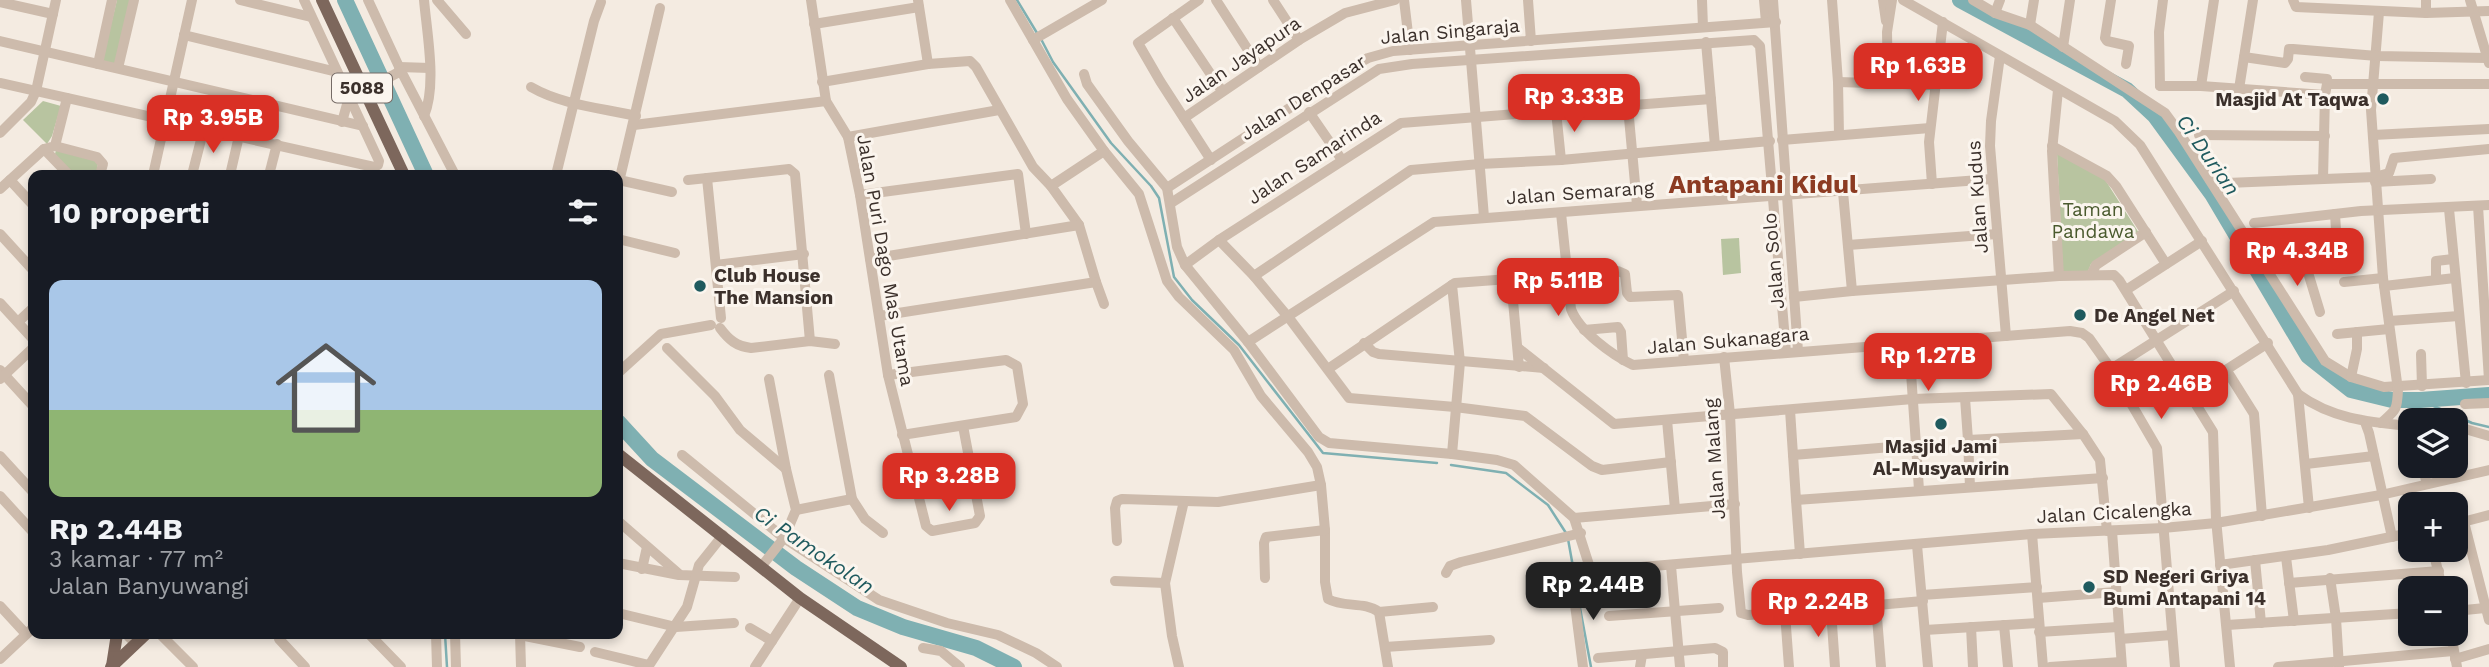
<!DOCTYPE html>
<html lang="id">
<head>
<meta charset="utf-8">
<style>
	body { margin:0; font-family:"Work Sans",sans-serif; background:#242831; color:#f1f3f6; height:100vh; display:flex; flex-direction:column; font-size:26px; white-space:nowrap }
	* { box-sizing:border-box; margin:0 }
	p { font-size:23px; color:#9ea1a6 }
	.icon { flex:none; width:38px; height:38px; fill:none; stroke:currentColor; stroke-width:2; stroke-linecap:round; stroke-linejoin:round }
	.map { position:relative; flex:1; overflow:hidden }
	.side { position:absolute; left:28px; top:170px; width:595px; height:469px; display:flex; flex-direction:column; background:#171b24; border-radius:14px; box-shadow:0 4px 10px #0003 }
	.side>* { flex:none }
	.controls { position:absolute; left:2398px; top:408px; display:grid; gap:14px }
	.controls a { display:grid; place-items:center; width:70px; height:70px; border-radius:14px; background:#171b24; box-shadow:0 4px 10px #0003; font-size:35px }
	.price { position:absolute; translate:-50% -60px; padding:0 16px; border-radius:14px; background:#d93025; color:#fff; font-size:23px; line-height:46px; filter:drop-shadow(0 2px 4px #0008) }
	.price::after { content:''; position:absolute; left:50%; top:42px; width:21px; height:16px; margin-left:-10px; background:inherit; clip-path:polygon(0 0,100% 0,50% 100%) }
	.price.active { background:#222; color:#fff }
	ul { padding:0; list-style:none }
	li { display:grid; align-content:center; gap:14px; height:371px; padding:0 21px }
	li span { display:grid; place-items:center; height:217px; border-radius:14px; color:#555 }
	li>.icon { margin-inline-start:auto }
	span .icon { width:126px; height:126px; fill:#fffc; stroke-width:1 }
	li b { font-size:30px }
	h2 { display:flex; justify-content:space-between; align-items:center; height:84px; padding:0 21px; font-size:30px }
	.map>svg:first-child { display:block }
	.green { fill:#b8c4a0 }
	.lines { fill:none; stroke-linecap:round; stroke-linejoin:round }
	.stream { stroke:#7fb0b2; stroke-width:2.5 }
	.river { stroke:#7fb0b2; stroke-width:16 }
	.minor { stroke:#cdbbac; stroke-width:10 }
	.major { stroke:#7d675c; stroke-width:12 }
	.poi-dot { fill:#1f5a5e; stroke:#fbf5ee; stroke-width:2.5 }
	.labels { text-anchor:middle; stroke-width:6; stroke-linejoin:round; paint-order:stroke }
	.shield { fill:#fbf5ee; stroke:#756b66; stroke-width:2 }
	.shield-label { font-size:18px; font-weight:bold; fill:#3b302b }
	.street-label { font-size:19px; fill:#3b302b; stroke:#fbf5ee }
	.poi-label { font-size:19px; font-weight:bold; fill:#3b302b; stroke:#fbf5ee; text-anchor:start }
	.park-label { font-size:19px; fill:#4a5a2e; stroke:#fbf5ee }
	.water-label { font-size:21px; font-style:italic; fill:#1f5a5e; stroke:#fbf5ee }
	.district-label { font-size:26px; font-weight:bold; fill:#8c3b22; stroke:#fbf5ee }
</style>
</head>
<body>
<div class="map">
<svg width="2489" height="667" viewBox="0 0 2489 667">
	<rect width="100%" height="100%" fill="#f4ebe1"/>
	<!-- green -->
	<g class="green">
		<path d="M117 0H130L115 64 102 61Z"/>
		<path d="M43 101 61 106 52 136 47 144 23 120Z"/>
		<path d="M56 150 94 159 98 164 96 175H74L55 154Z"/>
		<path d="M2057 153 2104 178 2139 233 2091 264 2088 271 2063 273Z"/>
		<path d="M1739 238 1741 273 1723 275 1721 239Z"/>
	</g>
	<g class="lines">
		<!-- stream -->
		<g class="stream">
			<path d="M1017 0 1037 33"/>
			<path d="M1041 39 1053 62 1111 143 1151 186 1159 198 1174 277 1192 300 1239 345 1323 453 1437 463"/>
			<path d="M2420 400 2472 423 2489 427"/>
			<path d="M1451 465 1506 473 1548 505 1566 533"/>
			<path d="M1568 539 1575 578"/>
			<path d="M1580 608 1591 667"/>
			<path d="M445 634 447 667"/>
		</g>
		<!-- river -->
		<g class="river">
			<path d="M345 0 426 175"/>
			<path d="M1960 0 2127 90 2155 116 2212 194 2308 356 2351 390 2392 400H2420L2489 395"/>
			<path d="M618 422 652 459 796 568 857 608 903 627 976 648 1014 667"/>
		</g>
		<!-- minor -->
		<g class="minor">
			<path d="M240 0 311 17"/>
			<path d="M368 0 401 71 455 175"/>
			<path d="M437 0 466 34"/>
			<path d="M811 0 826 101 848 137 860 195 888 375 926 526 932 531 975 523 980 516 963 426"/>
			<path d="M918 0 928 64"/>
			<path d="M1010 0 1067 99 1104 151 1139 194 1167 281 1179 297 1234 350 1261 396 1308 452 1317 467 1321 485 1325 530V582L1328 599C1344 608 1364 601 1379 612"/>
			<path d="M1199 0 1138 43 1160 81 1211 160"/>
			<path d="M1216 0 1259 67"/>
			<path d="M1273 0 1299 40"/>
			<path d="M1404 0 1410 50"/>
			<path d="M1466 0 1484 217"/>
			<path d="M1528 0 1531 41"/>
			<path d="M1702 0 1703 27"/>
			<path d="M1764 0 1766 22"/>
			<path d="M1773 0 1798 351"/>
			<path d="M1832 0 1838 82 1839 135"/>
			<path d="M1883 0 1886 21"/>
			<path d="M1903 0 2115 121 2140 145 2298 394C2332 419 2369 422 2410 426"/>
			<path d="M1973 0 1995 13 2030 25 2165 113 2179 132 2325 361 2351 377 2384 387 2489 380"/>
			<path d="M2111 0 2105 38 2107 41 2129 46 2126 64"/>
			<path d="M2293 0 2296 7 2426 13 2489 11"/>
			<path d="M2426 0V13"/>
			<path d="M2470 0 2489 63"/>
			<path d="M0 2 53 14"/>
			<path d="M2379 12 2371 110 2383 278 2398 390C2397 411 2396 410 2381 423"/>
			<path d="M1995 13 2000 0"/>
			<path d="M1173 18 1222 91"/>
			<path d="M814 24 919 7"/>
			<path d="M2030 25 2034 0"/>
			<path d="M184 35 337 72"/>
			<path d="M1033 40 1102 0"/>
			<path d="M0 41 363 126"/>
			<path d="M1706 42 1715 146"/>
			<path d="M2063 47 2070 0"/>
			<path d="M2000 56 1991 121 1990 146 2006 336"/>
			<path d="M2244 57 2285 63 2288 59 2289 49H2293L2377 56 2487 58"/>
			<path d="M98 64 112 0"/>
			<path d="M399 67 430 68"/>
			<path d="M118 68 134 0"/>
			<path d="M1084 74 1087 84 1128 141 1167 188 1177 247 1185 265 1248 342 1319 437 1329 443 1452 454 1497 460 1514 465 1574 518 1590 568 1594 571 2032 534 2163 528 2216 523 2381 495 2489 470"/>
			<path d="M2305 77 2327 79V84"/>
			<path d="M822 82 928 64 970 61 976 67 1033 167 1051 186 1079 225"/>
			<path d="M1838 82 1935 85"/>
			<path d="M0 83 374 167 378 165 379 161 304 0"/>
			<path d="M1888 83 1887 32 1892 0"/>
			<path d="M2160 86H2201L2325 95"/>
			<path d="M2160 86 2159 32 2163 0"/>
			<path d="M2201 86 2214 0"/>
			<path d="M531 87C562 105 602 108 636 116"/>
			<path d="M2239 89 2253 0"/>
			<path d="M2058 90 2052 151 2059 276"/>
			<path d="M363 91 401 71"/>
			<path d="M1628 107 1637 205"/>
			<path d="M1556 111 1561 160"/>
			<path d="M1309 112 1342 160"/>
			<path d="M424 116C437 85 427 34 424 0"/>
			<path d="M1184 118 1299 40 1345 13 1395 0"/>
			<path d="M342 122 349 97"/>
			<path d="M634 125 826 101"/>
			<path d="M0 133 31 102 36 91 56 0"/>
			<path d="M2199 135 2325 136"/>
			<path d="M2373 135 2489 129"/>
			<path d="M848 137 999 110"/>
			<path d="M1782 140 1930 128"/>
			<path d="M55 146 97 157 103 164 100 175"/>
			<path d="M2052 146 2107 176 2116 186 2166 264"/>
			<path d="M44 149 69 175"/>
			<path d="M153 175 192 0"/>
			<path d="M192 175 204 128"/>
			<path d="M230 175 239 136"/>
			<path d="M269 175 277 144"/>
			<path d="M556 175 594 21 601 2"/>
			<path d="M2323 179 2325 95 2327 84H2489"/>
			<path d="M10 180 33 205"/>
			<path d="M619 180 672 192"/>
			<path d="M688 180 707 178"/>
			<path d="M2375 182 2431 179"/>
			<path d="M2227 183 2375 177 2389 173 2394 158 2489 149"/>
			<path d="M1932 184 1929 142 1943 22"/>
			<path d="M618 186 660 8"/>
			<path d="M1051 186 1104 151"/>
			<path d="M1167 188 1357 64 1368 58 1393 51 1776 22"/>
			<path d="M0 189 44 149 55 146 67 98"/>
			<path d="M1843 192 1852 291"/>
			<path d="M860 195 1018 174 1026 234"/>
			<path d="M1171 203 1379 69 1412 64 1754 40 1760 46 1786 352"/>
			<path d="M2478 206 2489 380"/>
			<path d="M2449 209 2466 383"/>
			<path d="M1561 213 1571 309C1579 331 1612 355 1633 365L2070 331 2082 333 2089 338 2111 369 2157 448 2175 667"/>
			<path d="M2254 223 2361 211 2489 205"/>
			<path d="M0 234 33 270"/>
			<path d="M618 239 675 253"/>
			<path d="M1219 240 1254 276 1289 318 1349 398 1455 407 1525 416 1592 466 1602 470 1671 462"/>
			<path d="M1848 245 1997 234"/>
			<path d="M2303 256 2320 312"/>
			<path d="M870 259 1079 225 1096 282 879 316"/>
			<path d="M2276 263 2334 251 2337 246 2335 214"/>
			<path d="M716 265 804 254"/>
			<path d="M1185 265 1219 240 1401 123 1711 99"/>
			<path d="M2091 275 2096 265 2146 232"/>
			<path d="M1254 276 1411 170 1480 164 1561 160 1770 141"/>
			<path d="M1511 279 1519 367"/>
			<path d="M2436 280V261L2453 259"/>
			<path d="M1096 282 1104 304"/>
			<path d="M2344 282 2383 278"/>
			<path d="M1452 285 1460 362 1452 454"/>
			<path d="M2384 286 2455 278"/>
			<path d="M2126 290 2202 241"/>
			<path d="M1794 297 1852 291 2059 276 2114 275 2119 280 2213 432 2216 519 2230 667"/>
			<path d="M0 303 33 339"/>
			<path d="M721 318 707 178 789 169 795 174 810 341"/>
			<path d="M2389 321 2459 316"/>
			<path d="M18 322 33 308"/>
			<path d="M720 328C729 340 736 346 751 348L810 341 835 344"/>
			<path d="M1584 330 1618 327 1621 332 1623 360"/>
			<path d="M2337 334 2389 329"/>
			<path d="M1248 342 1434 222 1992 179"/>
			<path d="M1364 343 1373 352 1379 354 1544 368"/>
			<path d="M1909 344 1916 445"/>
			<path d="M667 348 715 396 740 430 786 469"/>
			<path d="M1518 348 1614 424 1913 399 2051 394 2083 434 2100 460 2107 531"/>
			<path d="M2421 354 2422 386"/>
			<path d="M1724 357 1730 414 1737 572 1741 613 1748 615 1785 613 1923 601"/>
			<path d="M1328 369 1455 283 1618 271 1625 274 1627 293 1630 297 1678 295 1684 361"/>
			<path d="M2111 369 2234 291"/>
			<path d="M0 370 33 406"/>
			<path d="M2227 371 2254 414 2262 516"/>
			<path d="M618 373 661 334 711 325"/>
			<path d="M829 375 852 499 865 519 883 533"/>
			<path d="M888 375 1006 360 1017 366 1023 404 1016 417 902 435"/>
			<path d="M2351 377 2357 349V332"/>
			<path d="M0 379 33 348"/>
			<path d="M2190 393 2268 343"/>
			<path d="M2298 394 2309 508"/>
			<path d="M1965 398 1968 440"/>
			<path d="M2465 404 2489 403"/>
			<path d="M1790 410 1796 500 2103 478"/>
			<path d="M1667 420 1675 509"/>
			<path d="M2365 422 2369 433 2392 537"/>
			<path d="M2455 426 2489 436"/>
			<path d="M682 455 784 538 879 600 947 623 998 635 1036 653 1057 667"/>
			<path d="M1793 455 1916 445 1919 490"/>
			<path d="M0 456 33 492"/>
			<path d="M2306 464 2374 456"/>
			<path d="M2422 466 2427 484"/>
			<path d="M1970 487 1968 440 2083 434"/>
			<path d="M0 496 33 532"/>
			<path d="M1796 500 1800 554"/>
			<path d="M796 510 852 499"/>
			<path d="M1574 518 1735 504"/>
			<path d="M618 521 679 574"/>
			<path d="M2464 522 2489 620"/>
			<path d="M2455 524 2489 515"/>
			<path d="M2112 531 2122 667"/>
			<path d="M2032 534 2043 667"/>
			<path d="M1117 541 1115 508 1117 501 1122 499 1218 502 1321 485"/>
			<path d="M1917 545 1928 667"/>
			<path d="M2433 550 2442 588"/>
			<path d="M2286 557 2294 621"/>
			<path d="M2255 560 2261 623"/>
			<path d="M618 563 679 575 735 577"/>
			<path d="M2220 565 2328 550 2410 533"/>
			<path d="M1671 566 1680 667"/>
			<path d="M761 567 784 538 796 510 786 469 769 379"/>
			<path d="M642 569 647 547"/>
			<path d="M1446 573 1450 566 1461 562 1581 533"/>
			<path d="M1265 578 1264 543 1266 537 1325 530"/>
			<path d="M2330 578 2336 618 2339 667"/>
			<path d="M1115 581 1165 583"/>
			<path d="M1572 581 1583 667"/>
			<path d="M2289 583 2439 571"/>
			<path d="M1922 595 2037 587"/>
			<path d="M2038 598 2116 592"/>
			<path d="M1876 605 1881 667"/>
			<path d="M0 606 26 634"/>
			<path d="M1831 610 1835 667"/>
			<path d="M2455 611 2485 608"/>
			<path d="M1379 612 1388 667"/>
			<path d="M1379 612 1433 607"/>
			<path d="M618 613 676 627 734 623"/>
			<path d="M1785 613 1789 667"/>
			<path d="M1609 616 1719 608"/>
			<path d="M2004 625 2008 667"/>
			<path d="M2227 625 2410 613"/>
			<path d="M1971 627 1973 667"/>
			<path d="M750 628 772 641"/>
			<path d="M1925 630 2038 623"/>
			<path d="M2039 632 2118 627"/>
			<path d="M126 634 135 643"/>
			<path d="M160 634 193 667"/>
			<path d="M279 634V639L305 667"/>
			<path d="M369 634 401 667"/>
			<path d="M436 634 437 667"/>
			<path d="M455 634 456 667"/>
			<path d="M520 634 521 667"/>
			<path d="M2451 634 2457 667"/>
			<path d="M520 635 580 647"/>
			<path d="M2120 639 2172 635"/>
			<path d="M1385 647 1490 640"/>
			<path d="M923 648 941 651 960 667"/>
			<path d="M595 652 649 665"/>
			<path d="M1598 658 1715 648 1723 652V667"/>
			<path d="M0 659 33 628"/>
			<path d="M2455 659 2489 649"/>
			<path d="M648 667 687 607 699 565 723 535"/>
			<path d="M755 667 800 598"/>
			<path d="M1179 667 1172 636 1165 583 1184 501"/>
			<path d="M1640 667 1642 655"/>
			<path d="M2050 667 2121 662"/>
			<path d="M2278 667 2453 651"/>
		</g>
		<!-- major -->
		<g class="major">
			<path d="M322 0 404 175"/>
			<path d="M618 454 800 598 901 667"/>
			<path d="M112 666 117 634"/>
			<path d="M111 667 146 634"/>
		</g>
	</g>
	<!-- markers -->
	<g class="poi-dot">
		<circle cx="2383" cy="99" r="7"/>
		<circle cx="700" cy="286" r="7"/>
		<circle cx="2080" cy="315" r="7"/>
		<circle cx="1941" cy="424" r="7"/>
		<circle cx="2089" cy="587" r="7"/>
	</g>
	<g class="labels">
		<!-- shield labels -->
		<rect class="shield" x="332" y="73.5" width="60" height="29" rx="5"/>
		<g class="shield-label">
			<text x="362" y="94">5088</text>
		</g>
		<!-- street labels -->
		<g class="street-label">
			<text transform="translate(1450 31) rotate(-5)" y="7">Jalan Singaraja</text>
			<text transform="translate(1241 59) rotate(-34)" y="7">Jalan Jayapura</text>
			<text transform="translate(1303 97) rotate(-32)" y="7">Jalan Denpasar</text>
			<text transform="translate(1314 157) rotate(-33)" y="7">Jalan Samarinda</text>
			<text transform="translate(1580 192) rotate(-4)" y="7">Jalan Semarang</text>
			<text transform="translate(1977 197) rotate(-94)" y="7">Jalan Kudus</text>
			<text transform="translate(886 260) rotate(80)" y="7">Jalan Puri Dago Mas Utama</text>
			<text transform="translate(1773 261) rotate(-95)" y="7">Jalan Solo</text>
			<text transform="translate(1728 340) rotate(-5)" y="7">Jalan Sukanagara</text>
			<text transform="translate(1714 459) rotate(-94)" y="7">Jalan Malang</text>
			<text transform="translate(2114 512) rotate(-3)" y="7">Jalan Cicalengka</text>
		</g>
		<!-- poi labels -->
		<g class="poi-label">
			<text x="2369" y="106" text-anchor="end">Masjid At Taqwa</text>
			<text x="714" y="282">Club House<tspan x="714" dy="22">The Mansion</tspan></text>
			<text x="2094" y="322">De Angel Net</text>
			<text x="1941" y="453" text-anchor="middle">Masjid Jami<tspan x="1941" dy="22">Al-Musyawirin</tspan></text>
			<text x="2103" y="583">SD Negeri Griya<tspan x="2103" dy="22">Bumi Antapani 14</tspan></text>
		</g>
		<!-- park labels -->
		<g class="park-label">
			<text x="2093" y="216">Taman<tspan x="2093" dy="22">Pandawa</tspan></text>
		</g>
		<!-- water labels -->
		<g class="water-label">
			<text transform="translate(2208 155) rotate(55)" y="7">Ci Durian</text>
			<text transform="translate(814 550) rotate(34)" y="7">Ci Pamokolan</text>
		</g>
		<!-- district labels -->
		<g class="district-label">
			<text x="1763" y="193">Antapani Kidul</text>
		</g>
	</g>
</svg>
<div class="controls">
<a><svg class="icon" aria-label="layers" viewBox="0 0 24 24"><path d="M12 4l9 5-9 5-9-5zM3 14l9 5 9-5"/></svg></a>
<a>+</a>
<a>−</a>
</div>
<b class="price" style="left:1918px;top:103px">Rp 1.63B</b>
<b class="price" style="left:1574px;top:134px">Rp 3.33B</b>
<b class="price" style="left:213px;top:155px">Rp 3.95B</b>
<b class="price" style="left:2297px;top:288px">Rp 4.34B</b>
<b class="price" style="left:1558px;top:318px">Rp 5.11B</b>
<b class="price" style="left:1928px;top:393px">Rp 1.27B</b>
<b class="price" style="left:2161px;top:421px">Rp 2.46B</b>
<b class="price" style="left:949px;top:513px">Rp 3.28B</b>
<b class="price active" style="left:1593px;top:622px">Rp 2.44B</b>
<b class="price" style="left:1818px;top:639px">Rp 2.24B</b>
<section class="side">
<h2>10 properti<svg class="icon" aria-label="filters" viewBox="0 0 24 24"><path d="M4 7h16M4 17h16"/><circle cx="9" cy="7" r="2"/><circle cx="15" cy="17" r="2"/></svg></h2>
<ul>
<li><span style="background:linear-gradient(#a9c7e8 60%,#8fb573 0)"><svg class="icon" aria-label="home" viewBox="0 0 24 24"><path d="M3 11l9-7 9 7M6 9v11h12V9"/></svg></span><div><b>Rp 2.44B</b><p>3 kamar · 77 m²</p><p>Jalan Banyuwangi</p></div></li>
</ul>
</section>
</div>
</body>
</html>
